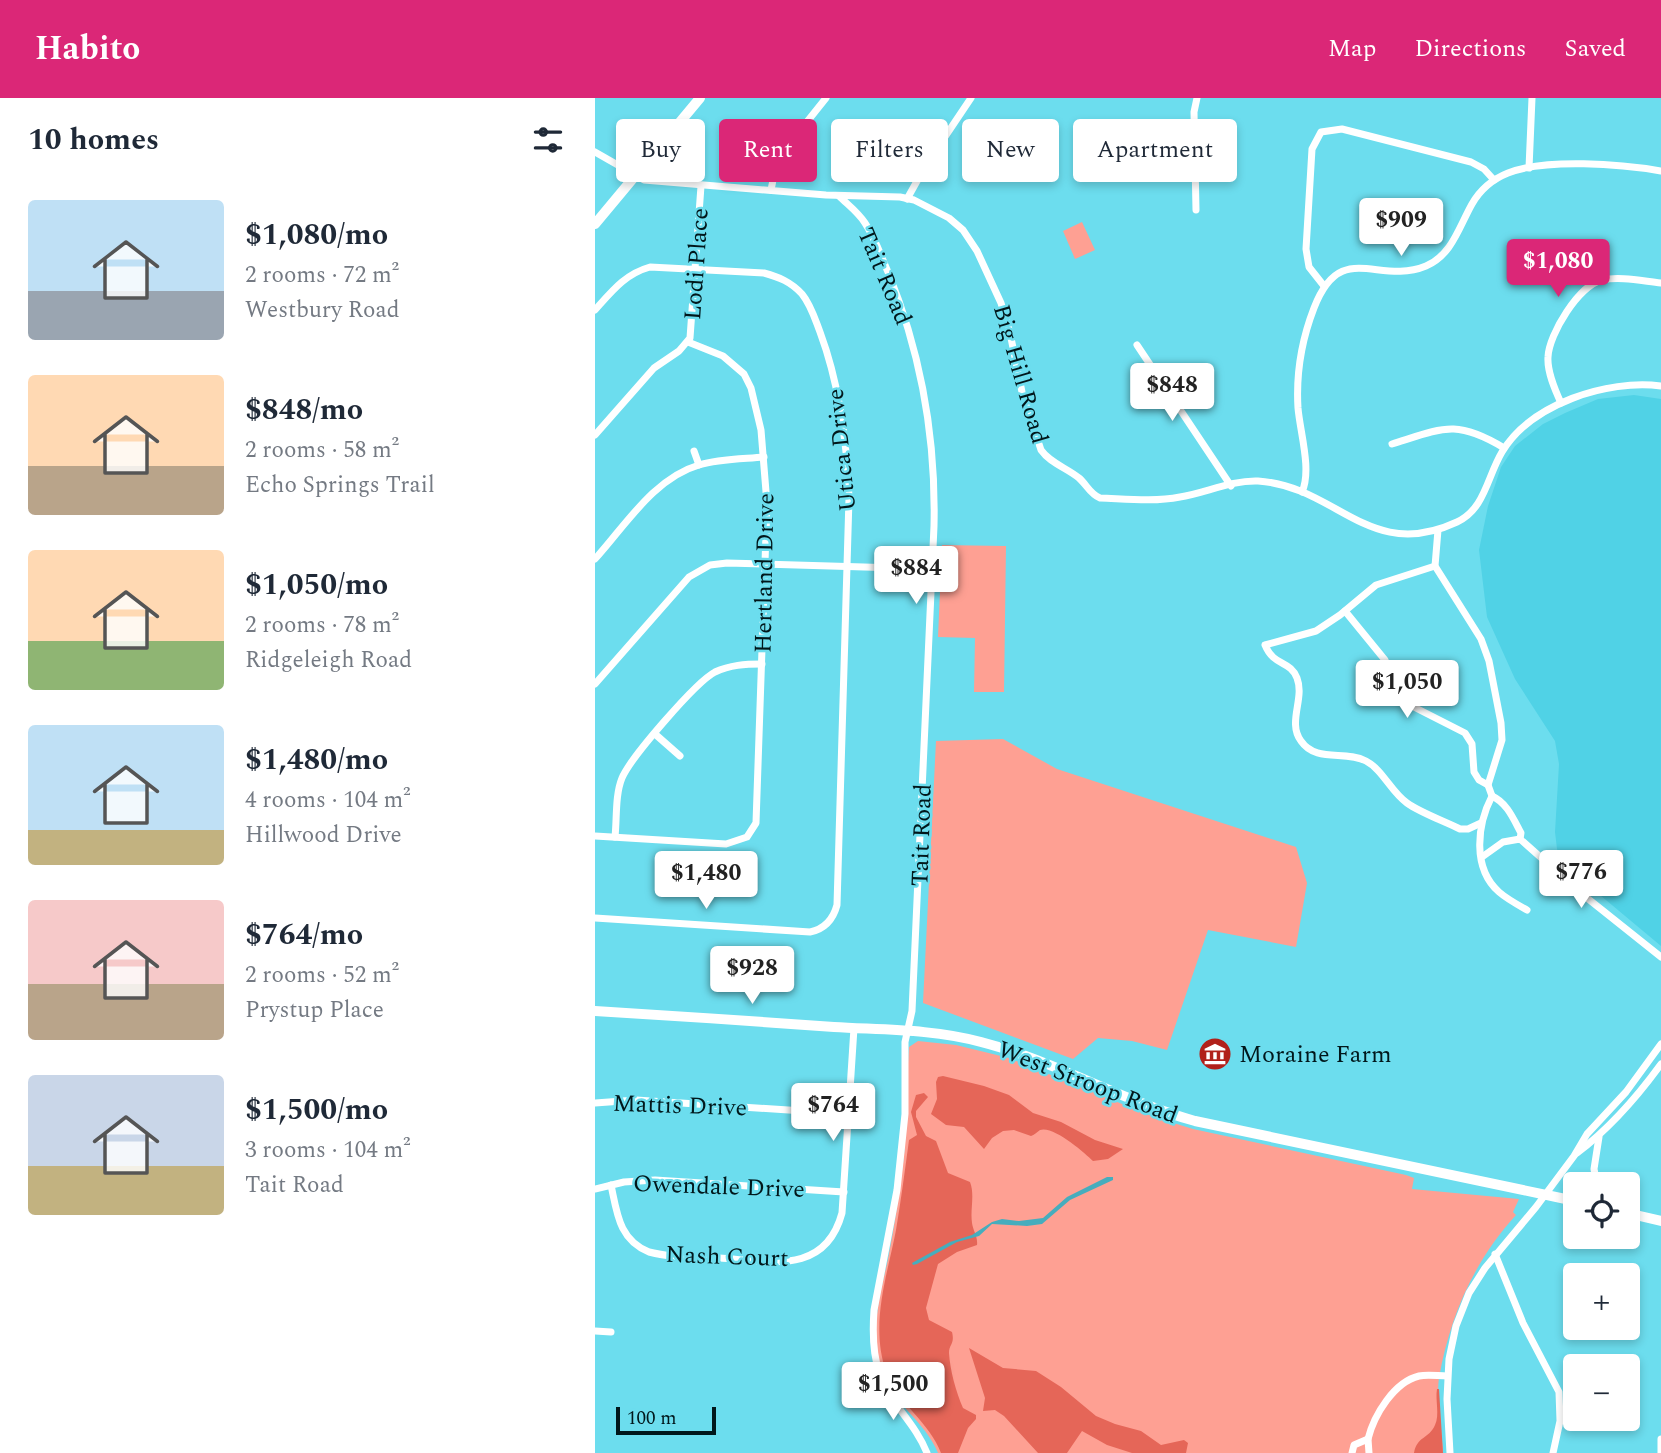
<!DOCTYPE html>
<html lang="en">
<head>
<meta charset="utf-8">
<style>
	body { margin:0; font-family:Spectral,serif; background:#f2f2f3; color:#1f2937; height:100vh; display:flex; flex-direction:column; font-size:26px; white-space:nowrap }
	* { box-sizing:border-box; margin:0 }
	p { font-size:23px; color:#747a83 }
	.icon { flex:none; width:38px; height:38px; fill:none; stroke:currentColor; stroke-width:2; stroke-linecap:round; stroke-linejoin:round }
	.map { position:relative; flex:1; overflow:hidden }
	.details { display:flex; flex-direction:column; background:#fff; width:595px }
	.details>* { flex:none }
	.top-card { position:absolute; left:21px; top:21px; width:665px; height:63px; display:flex; gap:14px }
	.buttons { position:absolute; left:968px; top:1074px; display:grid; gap:14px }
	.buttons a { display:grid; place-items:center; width:77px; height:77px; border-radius:7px; background:#fff; box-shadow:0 4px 10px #0003; font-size:35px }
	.scale { position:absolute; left:21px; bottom:18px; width:100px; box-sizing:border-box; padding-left:7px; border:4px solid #01171b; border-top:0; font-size:19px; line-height:24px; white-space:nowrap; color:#01171b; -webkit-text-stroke:5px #6cddee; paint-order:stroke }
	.price { position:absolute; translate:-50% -60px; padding:0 16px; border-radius:7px; background:#fff; color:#222; font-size:23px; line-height:46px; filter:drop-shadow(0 2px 4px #0008) }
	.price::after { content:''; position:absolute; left:50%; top:42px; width:21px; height:16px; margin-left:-10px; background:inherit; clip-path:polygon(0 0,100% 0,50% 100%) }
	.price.current { background:#db2777; color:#fff }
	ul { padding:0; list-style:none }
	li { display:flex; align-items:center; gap:21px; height:175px; padding:0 28px }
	li span { display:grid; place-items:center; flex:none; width:196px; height:140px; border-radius:7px; color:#555 }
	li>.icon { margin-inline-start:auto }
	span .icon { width:84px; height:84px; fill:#fffc; stroke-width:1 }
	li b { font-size:30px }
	h2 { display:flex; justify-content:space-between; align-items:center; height:84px; padding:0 28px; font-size:30px }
	.pill { padding:0 24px; border-radius:7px; background:#fff; box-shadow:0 4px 10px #0003; font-size:24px; line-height:63px }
	.pill.current { background:#db2777; color:#fff }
	header { display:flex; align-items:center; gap:42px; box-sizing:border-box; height:98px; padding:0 35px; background:#db2777; color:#fff }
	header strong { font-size:33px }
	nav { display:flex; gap:38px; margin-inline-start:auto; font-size:24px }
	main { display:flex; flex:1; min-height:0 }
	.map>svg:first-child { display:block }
	.built { fill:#50d2e6 }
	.green { fill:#fea093 }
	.forest { fill:#e56658 }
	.water { fill:#46adbd }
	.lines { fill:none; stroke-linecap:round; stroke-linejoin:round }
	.minor { stroke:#fff; stroke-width:7 }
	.major { stroke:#fff; stroke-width:10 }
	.labels { text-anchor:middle; stroke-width:5; stroke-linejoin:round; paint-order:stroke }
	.street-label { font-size:24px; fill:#01171b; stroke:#6cddee }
	.poi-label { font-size:24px; fill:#01171b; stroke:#6cddee; text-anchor:start }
</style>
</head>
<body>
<header>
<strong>Habito</strong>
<nav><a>Map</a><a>Directions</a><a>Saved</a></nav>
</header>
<main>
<section class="details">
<h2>10 homes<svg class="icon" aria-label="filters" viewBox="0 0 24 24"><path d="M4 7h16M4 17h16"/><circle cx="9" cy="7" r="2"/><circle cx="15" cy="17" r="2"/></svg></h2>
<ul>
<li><span style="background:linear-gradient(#bfe0f5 65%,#9aa5b1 0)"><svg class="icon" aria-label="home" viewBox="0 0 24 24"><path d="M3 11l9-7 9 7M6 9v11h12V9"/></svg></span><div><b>$1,080/mo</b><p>2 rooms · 72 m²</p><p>Westbury Road</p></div></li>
<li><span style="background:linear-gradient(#ffd9b3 65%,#b9a48a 0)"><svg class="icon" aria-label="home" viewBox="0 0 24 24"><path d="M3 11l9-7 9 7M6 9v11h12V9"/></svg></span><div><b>$848/mo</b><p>2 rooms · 58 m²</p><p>Echo Springs Trail</p></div></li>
<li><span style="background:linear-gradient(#ffd9b3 65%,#8fb573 0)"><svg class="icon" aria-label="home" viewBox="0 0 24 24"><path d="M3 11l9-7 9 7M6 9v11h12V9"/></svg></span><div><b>$1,050/mo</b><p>2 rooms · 78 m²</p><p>Ridgeleigh Road</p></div></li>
<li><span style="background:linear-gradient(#bfe0f5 75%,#c2b280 0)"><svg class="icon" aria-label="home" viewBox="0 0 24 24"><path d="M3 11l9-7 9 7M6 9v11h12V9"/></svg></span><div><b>$1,480/mo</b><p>4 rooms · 104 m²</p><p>Hillwood Drive</p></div></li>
<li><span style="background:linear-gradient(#f6c9c9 60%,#b9a48a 0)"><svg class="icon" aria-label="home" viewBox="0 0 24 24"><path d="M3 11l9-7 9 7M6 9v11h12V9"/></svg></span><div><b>$764/mo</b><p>2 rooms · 52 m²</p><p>Prystup Place</p></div></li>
<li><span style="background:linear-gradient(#c9d6e8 65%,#c2b280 0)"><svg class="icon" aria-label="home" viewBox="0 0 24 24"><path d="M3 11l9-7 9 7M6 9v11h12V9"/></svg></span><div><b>$1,500/mo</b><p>3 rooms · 104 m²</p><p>Tait Road</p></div></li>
</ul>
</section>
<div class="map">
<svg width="1066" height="1355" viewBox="0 0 1066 1355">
	<rect width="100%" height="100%" fill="#6cddee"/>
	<!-- built -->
	<path class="built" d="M1039 297 1066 301V848L969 767 962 751 960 734 964 666 960 643 920 581 892 519 884 452 893 408 906 369 920 348 948 326 970 315 1003 301Z"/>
	<!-- green -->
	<g class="green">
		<path d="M487 124 500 152 480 161 468 133Z"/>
		<path d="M347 447 411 448 409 594H379L380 540 343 539Z"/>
		<path d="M408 641 462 671 701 749 712 785 701 849 613 832 572 952 537 943 503 940 478 961 328 905 341 643Z"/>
		<path d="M323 943 361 947 414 960 559 1019 598 1031 811 1077 819 1080 817 1091 924 1101 918 1114 921 1117C879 1163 855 1218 844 1280 841 1301 847 1333 848 1355H343C331 1324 297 1305 286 1272 274 1235 285 1197 293 1161 299 1130 304 1098 308 1066 313 1027 311 988 314 949Z"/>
	</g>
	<!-- forest -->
	<g class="forest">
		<path d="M348 978 389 988 414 997 438 1015 466 1024 500 1042 528 1051 513 1061 498 1063C490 1055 458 1027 445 1032 442 1034 439 1037 436 1038L419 1032 408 1033 397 1040 389 1051 369 1029 351 1027 336 1016 342 1001 341 984 343 979Z"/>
		<path d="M329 995 333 999 321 1013V1019L331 1038 341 1043 353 1075 375 1084C380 1097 375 1111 377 1125 378 1133 383 1138 382 1147L362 1154 343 1166 331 1210 334 1222 357 1234C360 1246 354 1246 354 1255 355 1272 361 1294 368 1310L381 1317V1321L373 1330 363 1355H346C335 1325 304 1306 292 1276 274 1228 292 1179 301 1132 306 1102 310 1072 314 1042L322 1037 316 1014 321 997Z"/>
		<path d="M374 1250 408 1270 441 1273 466 1289 501 1318 520 1326 546 1333 566 1347 589 1342 593 1345 591 1355H537L512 1347 487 1333 472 1355H443L409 1318 400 1312 388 1313 390 1300Z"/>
		<path d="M842 1291H844L848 1355H819C822 1338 834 1341 840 1327 845 1317 840 1302 842 1291Z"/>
	</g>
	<!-- water -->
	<path class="water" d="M512 1079H518V1082L475 1102 447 1126 432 1128 397 1126 384 1138 362 1144 322 1166 318 1167 317 1165 355 1144 377 1137 397 1124 407 1121 424 1123 448 1120 472 1099Z"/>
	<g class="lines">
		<!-- minor -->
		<g class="minor">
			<path d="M0 54 49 82 231 97 305 99 319 102 354 120 368 132 382 153 406 205 415 235 427 294 446 352C455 365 472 370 484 380 492 387 495 396 505 400 532 401 559 404 585 399 610 395 637 382 663 383 742 388 774 465 862 424 890 411 892 379 907 354 936 306 1012 281 1066 288"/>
			<path d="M934 70 937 0"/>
			<path d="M176 92 180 72 187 55 231 0"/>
			<path d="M244 98C253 107 263 114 270 125 280 140 286 158 293 174 326 255 341 341 339 428L317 913 310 944V1016L302 1092 279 1212C277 1240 278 1271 294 1296 307 1316 323 1332 332 1355"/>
			<path d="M312 101 331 67 376 0"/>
			<path d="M601 112 599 14 602 0"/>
			<path d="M729 188 714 169 711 151 717 51 726 34 747 31 876 64 889 71 899 82"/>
			<path d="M0 212C17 193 30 176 55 169L169 175C184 179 196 184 207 196 216 207 220 221 225 234 245 288 252 343 254 400L242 807C238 822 230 831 215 834L0 820"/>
			<path d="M542 247 636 388"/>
			<path d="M966 305C960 292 952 274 953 259 954 236 984 187 1007 182 1025 178 1047 183 1066 185"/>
			<path d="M0 337 59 270 84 253 95 240 106 88"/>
			<path d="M797 346C848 330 861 321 909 350"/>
			<path d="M99 353 104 367"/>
			<path d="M707 394C717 372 705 334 703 310 701 277 707 241 719 210 746 140 783 188 831 168 857 157 864 129 877 106 885 92 898 81 913 75 951 60 1026 66 1066 73"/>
			<path d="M843 432 840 468 886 541 894 563 906 625 907 642 893 687"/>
			<path d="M0 461C30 428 59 380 104 367 124 361 148 361 169 359"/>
			<path d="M840 468 781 487 745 517 721 533 670 547C679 569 695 562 702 580 710 601 692 624 706 643 721 665 750 652 771 663 788 672 796 694 812 705 826 715 849 723 865 731H873L886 725"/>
			<path d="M750 513 790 562 803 595 811 605 870 635 877 646 879 674 884 682 893 687 897 698C882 727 877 770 904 794 912 801 923 807 932 812"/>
			<path d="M0 586 94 479 115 467 132 465 337 471"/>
			<path d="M60 636 85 658"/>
			<path d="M897 698C912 705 918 720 926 735L925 741"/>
			<path d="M0 738 131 746 152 739 161 725 172 406 166 332 156 290 149 276 128 258 93 244"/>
			<path d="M20 739C22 720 20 697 27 680 36 659 101 584 120 574 135 567 150 566 167 566"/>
			<path d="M887 759 908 744 925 741 987 796 1066 859"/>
			<path d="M0 1005 41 1002 254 1016"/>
			<path d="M982 1055C1015 1030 1042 999 1066 966"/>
			<path d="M16 1087C22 1115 24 1142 54 1154 77 1160 101 1159 124 1160 174 1163 230 1178 247 1115L259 930"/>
			<path d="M1002 1087 999 1071 1004 1039"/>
			<path d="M0 1091 29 1084 60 1082 249 1094"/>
			<path d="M900 1156 928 1225 964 1294 965 1323 958 1355"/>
			<path d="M0 1233 16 1234"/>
			<path d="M773 1341C779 1317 799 1284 824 1278 833 1276 843 1278 852 1278"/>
			<path d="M757 1355 759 1347 773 1341 774 1355"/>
			<path d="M855 1355 852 1301 854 1261 861 1228 874 1195 890 1170 941 1109 979 1058 992 1036 1031 994 1066 946"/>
			<path d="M1066 1355V1341"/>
		</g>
		<!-- major -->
		<g class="major">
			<path d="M0 126 105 0"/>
			<path d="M0 913C80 918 159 923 239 929 288 932 338 931 386 944 460 963 527 1003 600 1023L980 1103"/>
			<path d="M1032 1115 1066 1123"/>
		</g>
	</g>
	<!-- icons -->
	<defs>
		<symbol id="museum-disc" viewBox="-11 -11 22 22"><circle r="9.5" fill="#b1211a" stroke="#6cddee"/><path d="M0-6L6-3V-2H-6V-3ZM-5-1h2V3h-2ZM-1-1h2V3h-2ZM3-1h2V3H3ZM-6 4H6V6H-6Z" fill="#fff"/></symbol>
	</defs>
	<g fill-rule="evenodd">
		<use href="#museum-disc" x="601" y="937" width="38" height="38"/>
	</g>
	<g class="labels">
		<!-- street labels -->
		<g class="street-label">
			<text transform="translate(101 166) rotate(-86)" y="8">Lodi Place</text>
			<text transform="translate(290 178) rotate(67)" y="8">Tait Road</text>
			<text transform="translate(426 276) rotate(74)" y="8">Big Hill Road</text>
			<text transform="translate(246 352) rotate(-96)" y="8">Utica Drive</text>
			<text transform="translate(169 475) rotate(-89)" y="8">Hertland Drive</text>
			<text transform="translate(326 737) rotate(-88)" y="8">Tait Road</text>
			<text transform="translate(493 984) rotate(21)" y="8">West Stroop Road</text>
			<text transform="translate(85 1007) rotate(2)" y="8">Mattis Drive</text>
			<text transform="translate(124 1088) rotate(2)" y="8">Owendale Drive</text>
			<text transform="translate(132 1158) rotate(2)" y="8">Nash Court</text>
		</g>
		<!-- poi labels -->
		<g class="poi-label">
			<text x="644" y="964">Moraine Farm</text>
		</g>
	</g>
</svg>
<div class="buttons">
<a><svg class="icon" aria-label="locate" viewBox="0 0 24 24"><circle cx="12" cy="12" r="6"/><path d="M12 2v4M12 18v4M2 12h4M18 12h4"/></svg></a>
<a>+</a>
<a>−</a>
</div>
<div class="scale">100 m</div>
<b class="price" style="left:806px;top:160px">$909</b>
<b class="price current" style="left:963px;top:201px">$1,080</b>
<b class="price" style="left:577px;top:325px">$848</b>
<b class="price" style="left:321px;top:508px">$884</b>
<b class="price" style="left:812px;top:622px">$1,050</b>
<b class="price" style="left:986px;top:812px">$776</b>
<b class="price" style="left:111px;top:813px">$1,480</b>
<b class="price" style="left:157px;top:908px">$928</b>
<b class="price" style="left:238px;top:1045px">$764</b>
<b class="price" style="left:298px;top:1324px">$1,500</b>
<div class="top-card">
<a class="pill">Buy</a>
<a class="pill current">Rent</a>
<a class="pill">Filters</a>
<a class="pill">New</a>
<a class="pill">Apartment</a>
</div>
</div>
</main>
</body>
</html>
